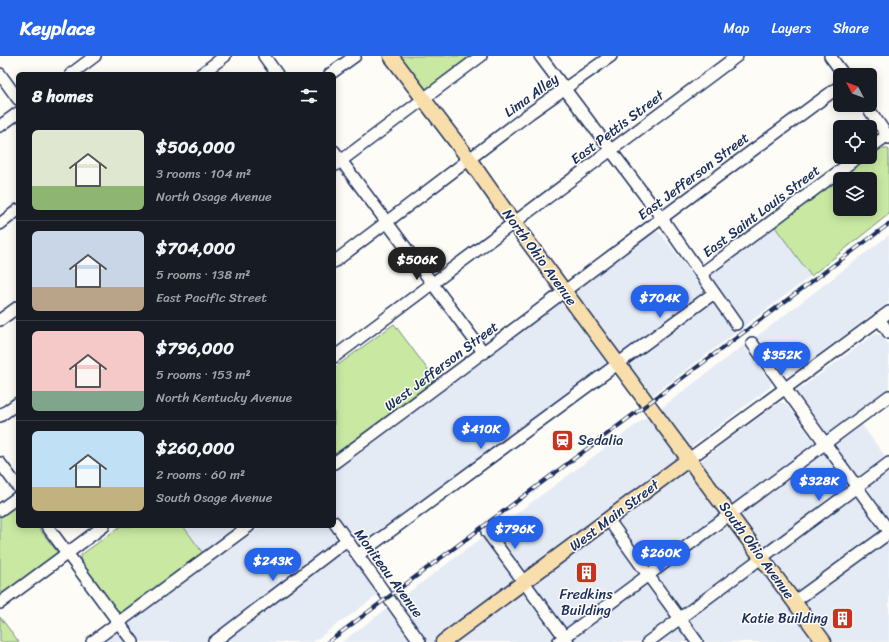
<!DOCTYPE html>
<html lang="en">
<head>
<meta charset="utf-8">
<style>
	body { margin:0; font-family:Sriracha,sans-serif; background:#242831; color:#f1f3f6; height:100vh; display:flex; flex-direction:column; font-size:15px; white-space:nowrap }
	* { box-sizing:border-box; margin:0 }
	p { font-size:13px; color:#9ea1a6 }
	.icon { flex:none; width:22px; height:22px; fill:none; stroke:currentColor; stroke-width:2; stroke-linecap:round; stroke-linejoin:round }
	.map { position:relative; flex:1; overflow:hidden }
	.side { position:absolute; left:16px; top:16px; width:320px; height:456px; display:flex; flex-direction:column; background:#171b24; border-radius:6px; box-shadow:0 2px 10px #0003 }
	.side>* { flex:none }
	.needle { width:26px; rotate:311deg }
	.tools { position:absolute; left:833px; top:12px; display:grid; gap:8px }
	.tools a { display:grid; place-items:center; width:44px; height:44px; border-radius:6px; background:#171b24; box-shadow:0 2px 10px #0003; font-size:20px }
	.price { position:absolute; translate:-50% -34px; padding:0 9px; border-radius:14px; background:#2563eb; color:#fff; font-size:13px; line-height:26px; filter:drop-shadow(0 1px 2px #0008) }
	.price::after { content:''; position:absolute; left:50%; top:24px; width:12px; height:9px; margin-left:-6px; background:inherit; clip-path:polygon(0 0,100% 0,50% 100%) }
	.price.selected { background:#222; color:#fff }
	ul { padding:0; list-style:none }
	li { display:flex; align-items:center; gap:12px; height:100px; padding:0 16px }
	li+li { border-top:1px solid #363941 }
	li span { display:grid; place-items:center; flex:none; width:112px; height:80px; border-radius:6px; color:#555 }
	li>.icon { margin-inline-start:auto }
	span .icon { width:48px; height:48px; fill:#fffc; stroke-width:1 }
	li b { font-size:17px }
	h2 { display:flex; justify-content:space-between; align-items:center; height:48px; padding:0 16px; font-size:17px }
	header { display:flex; align-items:center; gap:24px; box-sizing:border-box; height:56px; padding:0 20px; background:#2563eb; color:#fff }
	header strong { font-size:19px }
	nav { display:flex; gap:22px; margin-inline-start:auto; font-size:14px }
	.map>svg:first-child { display:block }
	.built { fill:#e5ebf5 }
	.green { fill:#c9e9a2; stroke:#728c80 }
	.lines { fill:none; stroke-linecap:round; stroke-linejoin:round }
	.minor-casing { stroke:#1b2f5e; stroke-width:14 }
	.major-casing { stroke:#1b2f5e; stroke-width:17 }
	.minor { stroke:#fdfcf7; stroke-width:11 }
	.major { stroke:#f8deab; stroke-width:14 }
	.rail-casing { stroke:#1b2f5e; stroke-width:4 }
	.rail { stroke:#fdfcf7; stroke-width:2.5; stroke-dasharray:8; stroke-linecap:butt }
	.labels { text-anchor:middle; stroke-width:3; stroke-linejoin:round; paint-order:stroke }
	.street-label { font-size:14px; fill:#1b2f5e; stroke:#fdfcf7 }
	.poi-label { font-size:14px; fill:#1b2f5e; stroke:#fdfcf7; text-anchor:start }
</style>
</head>
<body>
<header>
<strong>Keyplace</strong>
<nav><a>Map</a><a>Layers</a><a>Share</a></nav>
</header>
<div class="map">
<svg width="889" height="586" viewBox="0 0 889 586">
	<rect width="100%" height="100%" fill="#fdfcf7"/>
	<filter id="ink" filterUnits="userSpaceOnUse"><feTurbulence type="fractalNoise" baseFrequency=".025" numOctaves="2"/><feDisplacementMap in="SourceGraphic" scale="8" xChannelSelector="R" yChannelSelector="G"/><feConvolveMatrix kernelMatrix="1 2 1 2 8 2 1 2 1" color-interpolation-filters="sRGB"/></filter>
	<g filter="url(#ink)">
		<!-- built -->
		<g class="built">
			<path d="M775 171 811 220 650 341 577 240V234L654 176H659L663 180 698 227Z"/>
			<path d="M889 179V246L792 318 788 319 784 318 756 281Z"/>
			<path d="M558 247 565 250 606 306 604 312 364 489 357 490 354 487 334 461V413Z"/>
			<path d="M875 278 881 279 889 289V337L856 361 888 404 861 424H857L796 338 797 335Z"/>
			<path d="M744 289 771 326 770 331 691 391 688 390 660 353Z"/>
			<path d="M782 346 787 349 889 486V586H704L654 519 644 526 689 586H562L493 475 648 360 687 415 778 347Z"/>
			<path d="M889 415V463L869 435V430Z"/>
			<path d="M183 470H246L205 500Z"/>
			<path d="M262 470H329L378 539 313 586H138L126 569Z"/>
			<path d="M483 481 558 586H342Z"/>
			<path d="M113 569 125 586H92Z"/>
		</g>
		<!-- green -->
		<g class="green">
			<path d="M400 0H475L426 34Z"/>
			<path d="M881 93H888L889 94V158L811 220 775 171 840 123V153H870V123H840Z"/>
			<path d="M394 268 437 326 334 400V312Z"/>
			<path d="M15 447 18 449V470H37L59 498 0 544V459Z"/>
			<path d="M121 470H183L205 500 120 562 79 507 81 499Z"/>
			<path d="M0 561 19 586H0Z"/>
		</g>
		<g class="lines">
			<defs>
				<g id="minor">
					<path d="M264 0 277 18"/>
					<path d="M540 0 661 161 736 268"/>
					<path d="M830 0 844 19"/>
					<path d="M0 18 18 43"/>
					<path d="M71 18 95 0"/>
					<path d="M201 18 225 0"/>
					<path d="M330 18 355 0"/>
					<path d="M866 49 889 82"/>
					<path d="M0 70 18 57"/>
					<path d="M870 92 889 78"/>
					<path d="M334 95 484 297"/>
					<path d="M334 110 481 0"/>
					<path d="M0 168 18 154"/>
					<path d="M334 206 530 57 611 0"/>
					<path d="M701 218 858 101"/>
					<path d="M879 263 889 277"/>
					<path d="M0 264 18 251"/>
					<path d="M752 287 889 475"/>
					<path d="M334 301 737 0"/>
					<path d="M0 360 18 347"/>
					<path d="M689 403 889 256"/>
					<path d="M0 407 18 431"/>
					<path d="M334 407C503 283 670 154 840 30"/>
					<path d="M0 454 18 441"/>
					<path d="M608 463 648 519 697 586"/>
					<path d="M334 466 420 586"/>
					<path d="M47 470 133 586"/>
					<path d="M487 476 568 586"/>
					<path d="M358 499 714 237"/>
					<path d="M795 545 889 477"/>
					<path d="M0 547 104 470"/>
					<path d="M92 586 249 470"/>
					<path d="M214 586 347 484"/>
					<path d="M558 586 889 340"/>
					<path d="M648 586 889 407"/>
				</g>
				<g id="major">
					<path d="M391 0 469 103 514 167 824 586"/>
					<path d="M443 586 689 403"/>
				</g>
			</defs>
			<!-- minor casing -->
			<use href="#minor" class="minor-casing"/>
			<!-- major casing -->
			<use href="#major" class="major-casing"/>
			<!-- minor -->
			<use href="#minor" class="minor"/>
			<!-- major -->
			<use href="#major" class="major"/>
			<defs>
				<path id="rail" d="M328 586 889 168"/>
			</defs>
			<!-- rail casing -->
			<use href="#rail" class="rail-casing"/>
			<!-- rail -->
			<use href="#rail" class="rail"/>
		</g>
	</g>
	<!-- icons -->
	<defs>
		<symbol id="station-square" viewBox="-11 -11 22 22"><rect x="-9" y="-9" width="18" height="18" rx="4" fill="#c8321e" stroke="#fdfcf7"/><path d="M-3-6H3Q5-6 5-4V2Q5 4 3 4L4.5 6H3L1.5 4h-3L-3 6H-4.5L-3 4Q-5 4-5 2V-4Q-5-6-3-6ZM-3.5-4v3h7v-3ZM-3.5 1v1.5H-2V1ZM2 1v1.5H3.5V1Z" fill="#fff"/></symbol>
		<symbol id="building-square" viewBox="-11 -11 22 22"><rect x="-9" y="-9" width="18" height="18" rx="4" fill="#c8321e" stroke="#fdfcf7"/><path d="M-4-6H4V6H1V3H-1V6H-4ZM-2.5-4.3h1.7v1.8h-1.7ZM.8-4.3h1.7v1.8H.8ZM-2.5-1h1.7V.8h-1.7ZM.8-1h1.7V.8H.8Z" fill="#fff"/></symbol>
	</defs>
	<g fill-rule="evenodd">
		<use href="#station-square" x="550" y="372" width="25" height="25"/>
		<use href="#building-square" x="574" y="504" width="25" height="25"/>
		<use href="#building-square" x="830" y="550" width="25" height="25"/>
	</g>
	<g class="labels">
		<!-- street labels -->
		<g class="street-label">
			<text transform="translate(531 39) rotate(-36)" y="5">Lima Alley</text>
			<text transform="translate(617 71) rotate(-37)" y="5">East Pettis Street</text>
			<text transform="translate(693 120) rotate(-37)" y="5">East Jefferson Street</text>
			<text transform="translate(761 155) rotate(-37)" y="5">East Saint Louis Street</text>
			<text transform="translate(540 201) rotate(54)" y="5">North Ohio Avenue</text>
			<text transform="translate(441 310) rotate(-37)" y="5">West Jefferson Street</text>
			<text transform="translate(614 459) rotate(-37)" y="5">West Main Street</text>
			<text transform="translate(757 494) rotate(54)" y="5">South Ohio Avenue</text>
			<text transform="translate(389 517) rotate(54)" y="5">Moniteau Avenue</text>
		</g>
		<!-- poi labels -->
		<g class="poi-label">
			<text x="578" y="389">Sedalia</text>
			<text x="586" y="543" text-anchor="middle">Fredkins<tspan x="586" dy="16">Building</tspan></text>
			<text x="828" y="567" text-anchor="end">Katie Building</text>
		</g>
	</g>
</svg>
<div class="tools">
<a><svg class="needle" viewBox="-14 -14 28 28"><path d="M0-13l5 13h-10z" fill="#e53935"/><path d="M0 13l5-13h-10z" fill="#9ea1a6"/></svg></a>
<a><svg class="icon" aria-label="locate" viewBox="0 0 24 24"><circle cx="12" cy="12" r="6"/><path d="M12 2v4M12 18v4M2 12h4M18 12h4"/></svg></a>
<a><svg class="icon" aria-label="layers" viewBox="0 0 24 24"><path d="M12 4l9 5-9 5-9-5zM3 14l9 5 9-5"/></svg></a>
</div>
<b class="price selected" style="left:417px;top:225px">$506K</b>
<b class="price" style="left:660px;top:263px">$704K</b>
<b class="price" style="left:782px;top:320px">$352K</b>
<b class="price" style="left:481px;top:394px">$410K</b>
<b class="price" style="left:819px;top:446px">$328K</b>
<b class="price" style="left:515px;top:494px">$796K</b>
<b class="price" style="left:661px;top:518px">$260K</b>
<b class="price" style="left:273px;top:526px">$243K</b>
<section class="side">
<h2>8 homes<svg class="icon" aria-label="filters" viewBox="0 0 24 24"><path d="M4 7h16M4 17h16"/><circle cx="9" cy="7" r="2"/><circle cx="15" cy="17" r="2"/></svg></h2>
<ul>
<li><span style="background:linear-gradient(#dfe7d0 70%,#8fb573 0)"><svg class="icon" aria-label="home" viewBox="0 0 24 24"><path d="M3 11l9-7 9 7M6 9v11h12V9"/></svg></span><div><b>$506,000</b><p>3 rooms · 104 m²</p><p>North Osage Avenue</p></div></li>
<li><span style="background:linear-gradient(#c9d6e8 70%,#b9a48a 0)"><svg class="icon" aria-label="home" viewBox="0 0 24 24"><path d="M3 11l9-7 9 7M6 9v11h12V9"/></svg></span><div><b>$704,000</b><p>5 rooms · 138 m²</p><p>East Pacific Street</p></div></li>
<li><span style="background:linear-gradient(#f6c9c9 75%,#7fa58c 0)"><svg class="icon" aria-label="home" viewBox="0 0 24 24"><path d="M3 11l9-7 9 7M6 9v11h12V9"/></svg></span><div><b>$796,000</b><p>5 rooms · 153 m²</p><p>North Kentucky Avenue</p></div></li>
<li><span style="background:linear-gradient(#bfe0f5 70%,#c2b280 0)"><svg class="icon" aria-label="home" viewBox="0 0 24 24"><path d="M3 11l9-7 9 7M6 9v11h12V9"/></svg></span><div><b>$260,000</b><p>2 rooms · 60 m²</p><p>South Osage Avenue</p></div></li>
</ul>
</section>
</div>
</body>
</html>
